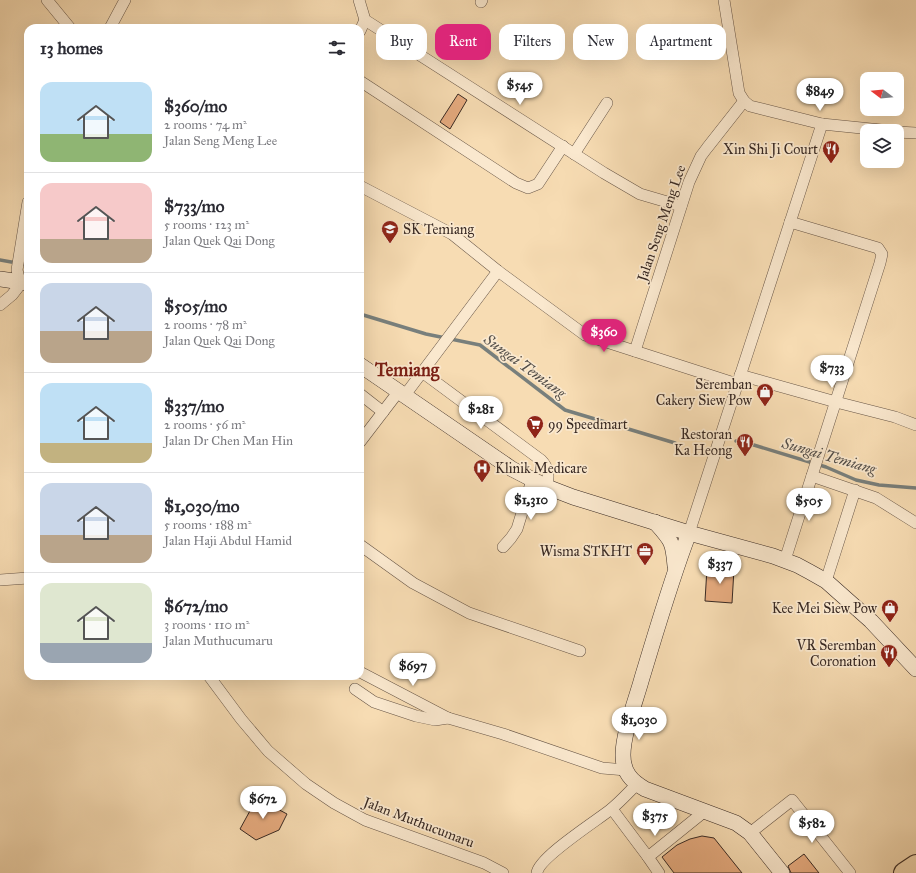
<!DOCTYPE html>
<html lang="en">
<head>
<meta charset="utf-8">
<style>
	body { margin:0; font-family:"IM FELL Great Primer",serif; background:#f7f7f7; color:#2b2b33; height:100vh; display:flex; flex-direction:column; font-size:15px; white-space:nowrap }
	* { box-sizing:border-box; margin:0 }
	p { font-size:13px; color:#7c7c81 }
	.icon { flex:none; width:22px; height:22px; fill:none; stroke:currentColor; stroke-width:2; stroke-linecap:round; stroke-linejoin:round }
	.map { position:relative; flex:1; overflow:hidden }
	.drawer { position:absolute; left:24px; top:24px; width:340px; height:656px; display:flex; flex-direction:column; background:#fff; border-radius:12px; box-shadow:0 4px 16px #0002 }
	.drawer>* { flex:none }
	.banner { position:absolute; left:376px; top:24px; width:380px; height:36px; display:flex; gap:8px }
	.needle { width:26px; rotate:286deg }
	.fabs { position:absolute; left:860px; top:72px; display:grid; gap:8px }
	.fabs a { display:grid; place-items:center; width:44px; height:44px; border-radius:8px; background:#fff; box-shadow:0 4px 16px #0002; font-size:20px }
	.price { position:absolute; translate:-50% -34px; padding:0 9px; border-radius:14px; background:#fff; color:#222; font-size:13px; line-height:26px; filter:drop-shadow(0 1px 2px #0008) }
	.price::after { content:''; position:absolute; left:50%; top:24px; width:12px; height:9px; margin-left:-6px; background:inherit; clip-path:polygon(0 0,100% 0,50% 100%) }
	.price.active { background:#db2777; color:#fff }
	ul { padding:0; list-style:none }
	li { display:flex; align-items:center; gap:12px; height:100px; padding:0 16px }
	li+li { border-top:1px solid #e1e1e2 }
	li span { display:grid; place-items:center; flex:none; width:112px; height:80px; border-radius:12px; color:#555 }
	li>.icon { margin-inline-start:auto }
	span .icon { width:48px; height:48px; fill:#fffc; stroke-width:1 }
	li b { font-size:17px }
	h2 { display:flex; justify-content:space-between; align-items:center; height:48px; padding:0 16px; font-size:17px }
	.pill { padding:0 14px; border-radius:12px; background:#fff; box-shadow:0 4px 16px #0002; font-size:14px; line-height:36px }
	.pill.active { background:#db2777; color:#fff }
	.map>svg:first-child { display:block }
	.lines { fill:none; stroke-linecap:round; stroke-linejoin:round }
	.stream { stroke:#787f7c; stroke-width:3.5 }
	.building { fill:#e6ab7f; stroke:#382923 }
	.street-casing { stroke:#685647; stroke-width:12 }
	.secondary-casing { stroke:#382923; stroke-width:16 }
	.highway-casing { stroke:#382923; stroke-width:22 }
	.street { stroke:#fae8ce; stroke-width:11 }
	.secondary { stroke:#fae8ce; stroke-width:15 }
	.highway { stroke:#f7dcb3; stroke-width:20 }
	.labels { text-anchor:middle; stroke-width:3.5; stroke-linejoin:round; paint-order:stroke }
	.poi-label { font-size:14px; fill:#382923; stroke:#fae8ce; text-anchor:end }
	.street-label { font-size:14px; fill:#382923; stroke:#fae8ce }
	.water-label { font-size:15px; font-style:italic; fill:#524d48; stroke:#fae8ce }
	.district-label { font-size:18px; font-weight:bold; fill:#7a1f14; stroke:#fae8ce }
</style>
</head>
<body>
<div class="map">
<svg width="916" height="873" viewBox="0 0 916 873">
	<rect width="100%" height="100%" fill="#f7dcb3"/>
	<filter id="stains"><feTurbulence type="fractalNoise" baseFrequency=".005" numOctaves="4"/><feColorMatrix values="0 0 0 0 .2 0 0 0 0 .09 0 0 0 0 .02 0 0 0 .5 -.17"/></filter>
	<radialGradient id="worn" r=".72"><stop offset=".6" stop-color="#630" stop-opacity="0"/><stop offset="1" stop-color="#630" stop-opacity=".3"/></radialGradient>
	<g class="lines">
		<!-- stream -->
		<g class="stream">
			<path d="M0 260 28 265"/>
			<path d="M360 314 426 334 480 345 565 410 675 443"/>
			<path d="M736 441 744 442 826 467 856 480 879 485 916 488"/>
		</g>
	</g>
	<!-- building -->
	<g class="building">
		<path d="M458 94 467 100 450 129 440 122Z"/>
		<path d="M707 568 734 569 732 603 705 601Z"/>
		<path d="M257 798 287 814 279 830 256 840 240 829Z"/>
		<path d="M702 836 714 838 742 873H674L662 857 677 845 690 839Z"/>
		<path d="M804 854 819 873H791L788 866Z"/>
	</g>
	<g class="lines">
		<defs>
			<g id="street">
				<path d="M47 0 70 28"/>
				<path d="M359 0 365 20 604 173 640 194 681 206"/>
				<path d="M724 0 739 93 744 101 750 106 822 124 891 131"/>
				<path d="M481 2 482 0"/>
				<path d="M110 28 125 0"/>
				<path d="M360 31 365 20"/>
				<path d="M360 81 516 183 528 188 538 184 563 146"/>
				<path d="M897 132 916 133"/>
				<path d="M574 154 607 103"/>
				<path d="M360 186 452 234 498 271 585 335 737 384"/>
				<path d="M0 305 12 295 19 286 20 282 17 270 28 202"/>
				<path d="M635 351 689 182 701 156 707 148 744 101"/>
				<path d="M422 372 541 460C549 468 549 475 547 487"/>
				<path d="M740 375 836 402 895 417 916 425"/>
				<path d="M360 394 383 412"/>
				<path d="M405 395 498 271"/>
				<path d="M360 442 399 391"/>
				<path d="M812 476 876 498 916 523"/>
				<path d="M689 533 822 124"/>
				<path d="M360 545 413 583 469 613 580 651"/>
				<path d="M503 547 511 538 517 529 532 480"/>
				<path d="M785 560 880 263 882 254 878 248 790 222"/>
				<path d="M0 580 28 578"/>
				<path d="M826 581 855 490"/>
				<path d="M360 672 448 718 503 734 602 768 626 770"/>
				<path d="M209 676 241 719 268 751 306 784 334 803 365 820 484 863 503 873"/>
				<path d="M355 689 374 702 416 716 435 720 448 718"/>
				<path d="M612 809 648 857"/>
				<path d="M750 833 792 800 850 873"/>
				<path d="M537 873C538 858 596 821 610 810 620 802 628 793 637 784"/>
				<path d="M659 873 648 857 705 811"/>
			</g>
			<g id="secondary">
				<path d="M0 279 28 283"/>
				<path d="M360 365 512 469 547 487 573 497 689 533 773 556 797 565 810 572 826 581 871 621 916 669"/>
				<path d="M655 522C671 540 673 541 675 566"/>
				<path d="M689 533C671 580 657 629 642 678 636 700 623 733 623 755 623 772 631 781 645 789L736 823 750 833 782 873"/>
			</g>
			<path id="highway" d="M904 873 916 865"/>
		</defs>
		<!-- street casing -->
		<use href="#street" class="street-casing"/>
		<!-- secondary casing -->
		<use href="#secondary" class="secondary-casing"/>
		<!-- highway casing -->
		<use href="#highway" class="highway-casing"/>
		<!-- street -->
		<use href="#street" class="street"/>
		<!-- secondary -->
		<use href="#secondary" class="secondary"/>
		<!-- highway -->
		<use href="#highway" class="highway"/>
	</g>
	<!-- icons -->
	<defs>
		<symbol id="restaurant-pin" viewBox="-11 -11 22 30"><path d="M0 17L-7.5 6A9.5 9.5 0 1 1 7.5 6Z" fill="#8f2418" stroke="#fae8ce"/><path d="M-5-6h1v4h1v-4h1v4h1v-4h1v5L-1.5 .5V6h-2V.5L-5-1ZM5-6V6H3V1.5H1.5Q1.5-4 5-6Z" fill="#fff"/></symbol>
		<symbol id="school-pin" viewBox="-11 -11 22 30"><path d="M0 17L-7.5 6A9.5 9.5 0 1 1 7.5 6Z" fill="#8f2418" stroke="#fae8ce"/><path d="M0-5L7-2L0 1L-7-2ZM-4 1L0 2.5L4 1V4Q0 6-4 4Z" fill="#fff"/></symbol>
		<symbol id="shop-pin" viewBox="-11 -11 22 30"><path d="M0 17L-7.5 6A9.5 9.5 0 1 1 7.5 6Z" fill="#8f2418" stroke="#fae8ce"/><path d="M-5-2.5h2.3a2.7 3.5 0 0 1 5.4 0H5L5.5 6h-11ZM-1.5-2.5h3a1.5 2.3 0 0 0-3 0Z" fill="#fff"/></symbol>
		<symbol id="supermarket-pin" viewBox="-11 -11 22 30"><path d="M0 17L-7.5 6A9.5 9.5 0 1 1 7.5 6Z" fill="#8f2418" stroke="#fae8ce"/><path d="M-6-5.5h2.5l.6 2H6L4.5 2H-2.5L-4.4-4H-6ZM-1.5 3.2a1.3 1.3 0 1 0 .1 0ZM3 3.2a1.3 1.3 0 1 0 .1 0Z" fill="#fff"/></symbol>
		<symbol id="hospital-pin" viewBox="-11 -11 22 30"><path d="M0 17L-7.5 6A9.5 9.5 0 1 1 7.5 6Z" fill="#8f2418" stroke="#fae8ce"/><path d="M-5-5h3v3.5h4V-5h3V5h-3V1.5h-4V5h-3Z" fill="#fff"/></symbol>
		<symbol id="office-pin" viewBox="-11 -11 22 30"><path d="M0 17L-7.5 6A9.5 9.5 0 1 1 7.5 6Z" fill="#8f2418" stroke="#fae8ce"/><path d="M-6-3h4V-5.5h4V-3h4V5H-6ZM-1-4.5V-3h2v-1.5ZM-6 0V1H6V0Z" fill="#fff"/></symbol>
	</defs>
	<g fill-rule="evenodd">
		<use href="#restaurant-pin" x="821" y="139" width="20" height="27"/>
		<use href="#school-pin" x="380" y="219" width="20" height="27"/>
		<use href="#shop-pin" x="755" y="382" width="20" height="27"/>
		<use href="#supermarket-pin" x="525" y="414" width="20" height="27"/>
		<use href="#restaurant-pin" x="735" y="432" width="20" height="27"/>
		<use href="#hospital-pin" x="472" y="458" width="20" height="27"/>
		<use href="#office-pin" x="635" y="541" width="20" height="27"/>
		<use href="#shop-pin" x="880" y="598" width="20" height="27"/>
		<use href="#restaurant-pin" x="879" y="643" width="20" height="27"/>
	</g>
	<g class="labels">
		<!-- poi labels -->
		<g class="poi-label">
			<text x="818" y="154">Xin Shi Ji Court</text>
			<text x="403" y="234" text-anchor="start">SK Temiang</text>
			<text x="752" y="389">Seremban<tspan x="752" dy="16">Cakery Siew Pow</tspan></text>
			<text x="548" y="429" text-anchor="start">99 Speedmart</text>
			<text x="732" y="439">Restoran<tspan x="732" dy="16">Ka Heong</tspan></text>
			<text x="495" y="473" text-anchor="start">Klinik Medicare</text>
			<text x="632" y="556">Wisma STKHT</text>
			<text x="877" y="613">Kee Mei Siew Pow</text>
			<text x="876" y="650">VR Seremban<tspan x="876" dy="16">Coronation</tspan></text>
		</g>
		<!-- street labels -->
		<g class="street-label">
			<text transform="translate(661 223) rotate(-71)" y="5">Jalan Seng Meng Lee</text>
			<text transform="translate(419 822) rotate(21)" y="5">Jalan Muthucumaru</text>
		</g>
		<!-- water labels -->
		<g class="water-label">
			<text transform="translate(525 366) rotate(36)" y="5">Sungai Temiang</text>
			<text transform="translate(829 456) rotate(16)" y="5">Sungai Temiang</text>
		</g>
		<!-- district labels -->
		<g class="district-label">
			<text x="407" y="376">Temiang</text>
		</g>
	</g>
	<rect width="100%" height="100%" filter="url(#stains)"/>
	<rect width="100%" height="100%" fill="url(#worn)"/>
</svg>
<div class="fabs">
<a><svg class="needle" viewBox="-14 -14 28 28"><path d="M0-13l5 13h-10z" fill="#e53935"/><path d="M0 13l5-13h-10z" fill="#7c7c81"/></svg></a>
<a><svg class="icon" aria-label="layers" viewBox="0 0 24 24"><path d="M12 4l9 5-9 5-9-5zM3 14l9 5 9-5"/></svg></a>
</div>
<b class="price" style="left:520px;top:106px">$545</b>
<b class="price" style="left:820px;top:112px">$849</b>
<b class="price active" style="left:604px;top:353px">$360</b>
<b class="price" style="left:832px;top:389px">$733</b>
<b class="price" style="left:481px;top:430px">$281</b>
<b class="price" style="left:531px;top:521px">$1,310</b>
<b class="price" style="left:809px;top:522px">$505</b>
<b class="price" style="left:720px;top:585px">$337</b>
<b class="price" style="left:413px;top:687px">$697</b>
<b class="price" style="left:639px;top:741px">$1,030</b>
<b class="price" style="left:263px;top:820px">$672</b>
<b class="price" style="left:655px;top:837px">$375</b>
<b class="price" style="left:812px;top:844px">$582</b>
<div class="banner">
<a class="pill">Buy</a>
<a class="pill active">Rent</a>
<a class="pill">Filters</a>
<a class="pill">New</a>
<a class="pill">Apartment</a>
</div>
<section class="drawer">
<h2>13 homes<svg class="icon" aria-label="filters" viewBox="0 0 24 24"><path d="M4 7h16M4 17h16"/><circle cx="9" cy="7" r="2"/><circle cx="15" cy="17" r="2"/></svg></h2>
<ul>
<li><span style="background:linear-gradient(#bfe0f5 65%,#8fb573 0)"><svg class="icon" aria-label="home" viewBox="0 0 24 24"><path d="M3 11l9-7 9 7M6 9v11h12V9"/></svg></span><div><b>$360/mo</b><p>2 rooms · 74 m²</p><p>Jalan Seng Meng Lee</p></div></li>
<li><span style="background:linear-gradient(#f6c9c9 70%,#b9a48a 0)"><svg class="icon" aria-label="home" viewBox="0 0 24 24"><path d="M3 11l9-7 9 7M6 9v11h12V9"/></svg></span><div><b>$733/mo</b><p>5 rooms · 123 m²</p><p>Jalan Quek Qai Dong</p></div></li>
<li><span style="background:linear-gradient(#c9d6e8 60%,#b9a48a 0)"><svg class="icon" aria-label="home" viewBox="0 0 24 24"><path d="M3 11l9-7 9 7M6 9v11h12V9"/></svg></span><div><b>$505/mo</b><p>2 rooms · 78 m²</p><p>Jalan Quek Qai Dong</p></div></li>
<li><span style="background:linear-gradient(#bfe0f5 75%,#c2b280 0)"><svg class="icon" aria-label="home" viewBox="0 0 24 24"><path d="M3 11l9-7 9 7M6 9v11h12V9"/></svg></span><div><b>$337/mo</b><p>2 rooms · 56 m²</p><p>Jalan Dr Chen Man Hin</p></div></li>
<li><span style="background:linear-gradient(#c9d6e8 65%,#b9a48a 0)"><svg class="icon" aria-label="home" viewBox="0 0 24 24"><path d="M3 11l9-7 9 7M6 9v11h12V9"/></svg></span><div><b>$1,030/mo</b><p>5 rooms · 188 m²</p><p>Jalan Haji Abdul Hamid</p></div></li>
<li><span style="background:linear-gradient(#dfe7d0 75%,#9aa5b1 0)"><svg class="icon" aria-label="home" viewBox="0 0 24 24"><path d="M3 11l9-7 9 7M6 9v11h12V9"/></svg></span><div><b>$672/mo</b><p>3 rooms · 110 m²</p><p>Jalan Muthucumaru</p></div></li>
</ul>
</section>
</div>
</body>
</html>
